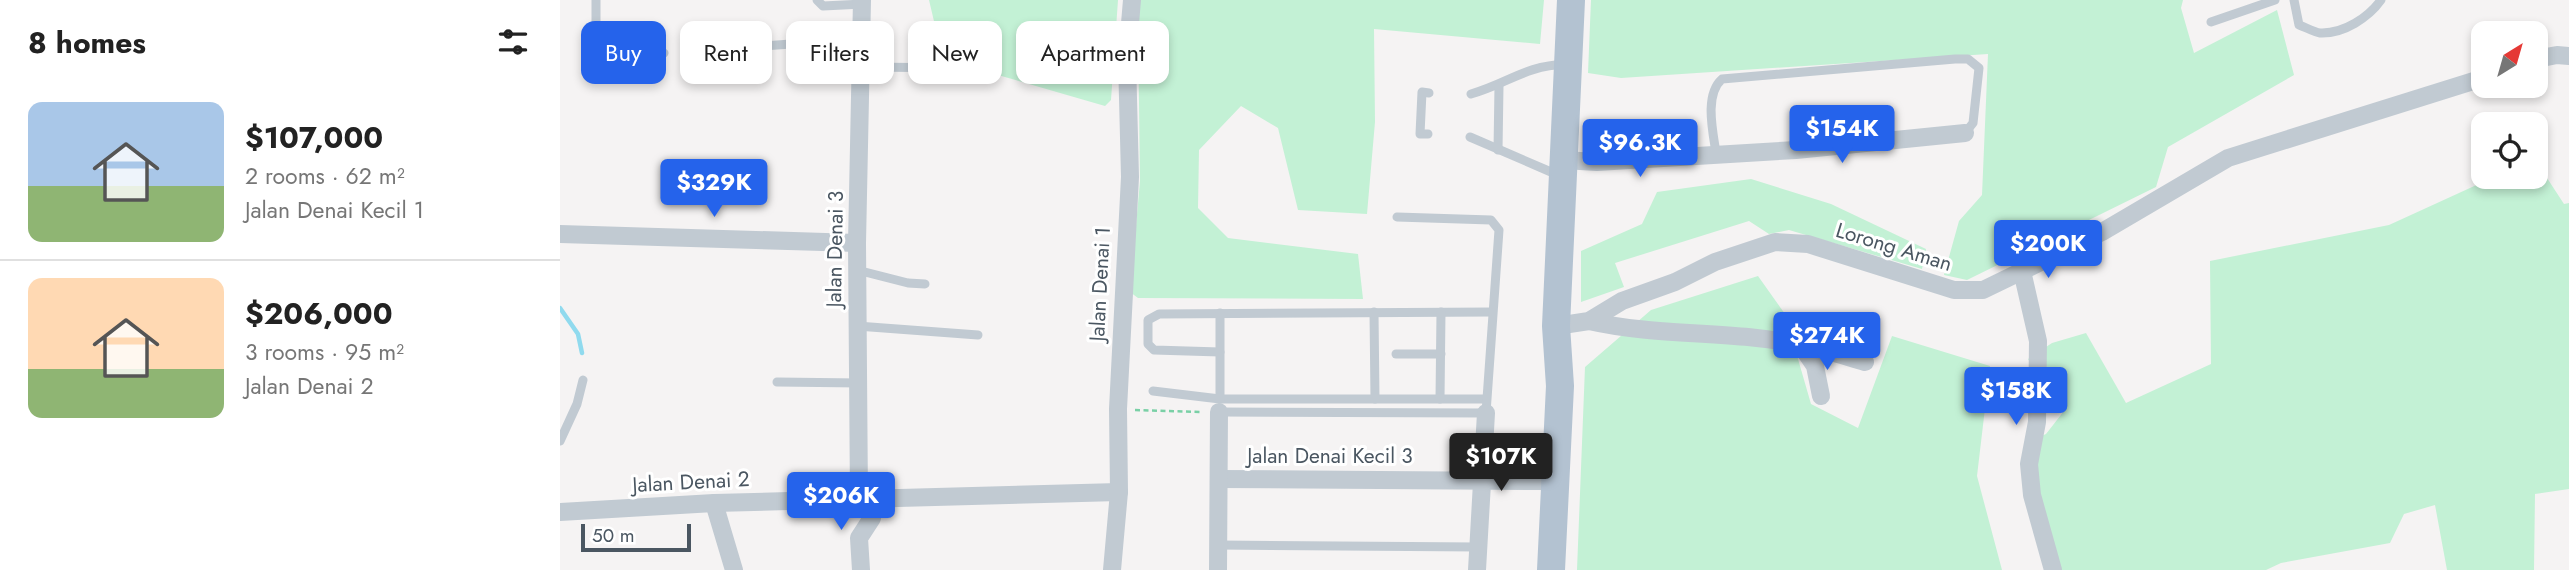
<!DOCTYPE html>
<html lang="en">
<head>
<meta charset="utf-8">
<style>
	body { margin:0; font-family:Jost,sans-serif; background:#f6f6f6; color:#222; height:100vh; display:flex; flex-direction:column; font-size:26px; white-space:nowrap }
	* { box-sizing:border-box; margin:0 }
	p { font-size:23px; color:#767676 }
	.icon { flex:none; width:38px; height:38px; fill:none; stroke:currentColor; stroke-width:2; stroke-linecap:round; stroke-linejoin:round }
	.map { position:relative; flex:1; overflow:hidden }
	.sheet { display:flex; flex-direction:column; background:#fff; width:560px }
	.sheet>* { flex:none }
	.guide { position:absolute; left:21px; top:21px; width:665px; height:63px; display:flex; gap:14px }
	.needle { width:46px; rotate:37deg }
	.controls { position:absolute; left:1911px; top:21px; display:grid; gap:14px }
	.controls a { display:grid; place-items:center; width:77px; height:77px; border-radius:14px; background:#fff; box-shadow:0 4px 10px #0003; font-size:35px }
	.scale { position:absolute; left:21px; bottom:18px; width:110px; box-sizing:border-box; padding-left:7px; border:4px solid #4a5661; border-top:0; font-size:19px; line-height:24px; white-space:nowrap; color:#4a5661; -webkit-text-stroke:5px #fff; paint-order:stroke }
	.price { position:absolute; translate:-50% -60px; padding:0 16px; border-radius:7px; background:#2563eb; color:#fff; font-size:23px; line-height:46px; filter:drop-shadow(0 2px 4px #0008) }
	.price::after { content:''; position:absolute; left:50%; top:42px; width:21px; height:16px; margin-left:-10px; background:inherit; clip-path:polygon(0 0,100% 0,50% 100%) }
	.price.on { background:#222; color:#fff }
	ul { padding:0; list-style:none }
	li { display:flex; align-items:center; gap:21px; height:175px; padding:0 28px }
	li+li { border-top:2px solid #e0e0e0 }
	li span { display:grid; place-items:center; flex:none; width:196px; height:140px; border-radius:14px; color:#555 }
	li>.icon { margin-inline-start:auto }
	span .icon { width:84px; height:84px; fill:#fffc; stroke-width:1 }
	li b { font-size:30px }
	h2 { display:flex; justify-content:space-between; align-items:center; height:84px; padding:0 28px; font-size:30px }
	.tag { padding:0 24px; border-radius:14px; background:#fff; box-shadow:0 4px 10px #0003; font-size:24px; line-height:63px }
	.tag.on { background:#2563eb; color:#fff }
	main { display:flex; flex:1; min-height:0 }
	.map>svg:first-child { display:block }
	.green { fill:#c3f1d5 }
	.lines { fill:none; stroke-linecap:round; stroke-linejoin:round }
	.stream { stroke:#90daee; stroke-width:4.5 }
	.path { stroke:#7ad0a6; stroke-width:2.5; stroke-dasharray:5 3.5; stroke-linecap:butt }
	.lane { stroke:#c1cad2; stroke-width:9 }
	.street { stroke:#c1cad2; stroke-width:18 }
	.primary { stroke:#b3c2d1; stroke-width:28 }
	.labels { text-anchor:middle; stroke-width:6; stroke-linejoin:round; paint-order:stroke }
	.street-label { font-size:21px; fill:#4a5661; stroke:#fff }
</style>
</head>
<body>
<main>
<section class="sheet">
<h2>8 homes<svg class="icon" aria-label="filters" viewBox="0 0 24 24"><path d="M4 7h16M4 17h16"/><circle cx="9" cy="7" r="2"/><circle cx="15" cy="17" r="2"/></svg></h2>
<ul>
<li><span style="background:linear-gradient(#a9c7e8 60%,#8fb573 0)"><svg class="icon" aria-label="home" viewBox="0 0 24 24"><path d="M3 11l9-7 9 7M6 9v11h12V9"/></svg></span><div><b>$107,000</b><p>2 rooms · 62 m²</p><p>Jalan Denai Kecil 1</p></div></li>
<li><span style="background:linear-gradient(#ffd9b3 65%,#8fb573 0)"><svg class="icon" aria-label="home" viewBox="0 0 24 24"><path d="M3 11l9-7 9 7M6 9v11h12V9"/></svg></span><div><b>$206,000</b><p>3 rooms · 95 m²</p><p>Jalan Denai 2</p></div></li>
</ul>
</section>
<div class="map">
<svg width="2009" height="570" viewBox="0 0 2009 570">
	<rect width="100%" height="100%" fill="#f5f3f3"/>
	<!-- green -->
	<g class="green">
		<path d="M369 0H558L551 100 545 106 438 75 425 37 377 34Z"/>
		<path d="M580 0H984L980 44 814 29 815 122 807 214 738 210 718 128 681 106 639 150 638 208 668 238 798 254 803 299 578 298 570 292 580 181 578 24Z"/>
		<path d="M1031 0H1623L1621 8 1634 53 1717 10 1734 75 1608 147 1596 187 1407 280 1384 275 1399 221 1422 195 1428 54 1061 78 1028 73Z"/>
		<path d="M1976 161 2004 204 2009 203V489L1975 494 1974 570H1887L1875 505 1844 514 1830 543 1721 563 1706 570H1488L1468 442 1486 434 1504 411 1468 359 1492 343 1526 333 1566 403 1651 364 1650 261 1829 225 1934 177H1976Z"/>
		<path d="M1191 179 1271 204 1366 249 1362 269 1229 230 1209 234 1189 221 1055 263 1064 287 1021 302V251L1082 224 1097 192Z"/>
		<path d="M1198 276 1225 314 1251 404 1298 428 1332 336 1430 366 1417 476 1442 570H1017L1025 367 1091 310Z"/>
	</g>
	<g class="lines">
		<!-- stream -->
		<path class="stream" d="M0 308 18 334 22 353"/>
		<!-- path -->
		<path class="path" d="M575 410 642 412"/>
		<!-- lane -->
		<g class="lane">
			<path d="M36 0V43L82 47 104 53"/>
			<path d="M257 0 263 6 303 4"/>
			<path d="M1734 0 1739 25C1745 27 1754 32 1760 33 1784 34 1809 17 1821 0"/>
			<path d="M1651 22 1715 0"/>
			<path d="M194 67 197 50 203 46 301 39"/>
			<path d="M303 67 409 68"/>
			<path d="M911 94C949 83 964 66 1006 64"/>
			<path d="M868 134H860L862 92 869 93"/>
			<path d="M910 137 998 175"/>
			<path d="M938 150 939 86"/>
			<path d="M1156 153C1153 132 1144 95 1162 79L1395 59H1408L1419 68 1413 123 1405 133"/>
			<path d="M297 270 348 283 365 284"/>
			<path d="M814 312 815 399"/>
			<path d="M297 326 418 335"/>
			<path d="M660 352 594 350 588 344V320L599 314 932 312"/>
			<path d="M836 354H881"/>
			<path d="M217 382 300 383"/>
			<path d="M593 391 660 399H926"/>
			<path d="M660 399V313"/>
			<path d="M880 399 881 312"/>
			<path d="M659 412 926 413 939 230 931 220 837 217"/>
			<path d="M0 441 17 404 23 380"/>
			<path d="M658 545 918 547"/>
		</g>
		<!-- street -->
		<g class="street">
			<path d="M1976 59 1997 55 2009 56"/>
			<path d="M1003 160 1037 162 1236 150 1405 133"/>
			<path d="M0 234 297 243"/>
			<path d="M1462 271 1478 341 1477 422 1469 464 1472 495 1493 570"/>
			<path d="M1029 321C1099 337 1172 330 1242 345 1263 349 1284 356 1305 362"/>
			<path d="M996 326 1029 321 1062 301 1115 282 1155 262 1215 242 1248 244 1394 290H1423L1542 232 1668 158 1923 78"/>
			<path d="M1240 344 1255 366 1261 396"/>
			<path d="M659 479 984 481"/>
			<path d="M299 499 297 243 302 0"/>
			<path d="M154 503 174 570"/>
			<path d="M0 512 154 503 559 492"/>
			<path d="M301 570 299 538 312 518 315 498"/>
			<path d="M552 570 559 492 558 409 570 177 567 59 572 0"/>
			<path d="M658 570 659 412"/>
			<path d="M917 570 926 413"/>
		</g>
		<!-- primary -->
		<path class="primary" d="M991 570 1000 386 996 326 1011 0"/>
	</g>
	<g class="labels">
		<!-- street labels -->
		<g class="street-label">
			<text transform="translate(1334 247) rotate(17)" y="7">Lorong Aman</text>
			<text transform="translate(275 249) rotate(-89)" y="7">Jalan Denai 3</text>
			<text transform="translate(540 284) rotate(-87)" y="7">Jalan Denai 1</text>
			<text x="770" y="463">Jalan Denai Kecil 3</text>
			<text transform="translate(131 482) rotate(-3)" y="7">Jalan Denai 2</text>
		</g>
	</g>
</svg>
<div class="controls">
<a><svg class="needle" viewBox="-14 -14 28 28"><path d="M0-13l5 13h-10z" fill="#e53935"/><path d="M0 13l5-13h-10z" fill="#767676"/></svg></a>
<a><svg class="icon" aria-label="locate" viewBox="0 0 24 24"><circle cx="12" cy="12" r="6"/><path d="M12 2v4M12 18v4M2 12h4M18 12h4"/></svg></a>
</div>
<div class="scale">50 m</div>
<b class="price" style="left:1282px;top:165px">$154K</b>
<b class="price" style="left:1080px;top:179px">$96.3K</b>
<b class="price" style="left:154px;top:219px">$329K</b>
<b class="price" style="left:1488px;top:280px">$200K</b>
<b class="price" style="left:1267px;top:372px">$274K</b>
<b class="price" style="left:1456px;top:427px">$158K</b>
<b class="price on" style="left:941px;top:493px">$107K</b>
<b class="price" style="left:281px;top:532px">$206K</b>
<div class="guide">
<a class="tag on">Buy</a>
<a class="tag">Rent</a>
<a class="tag">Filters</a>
<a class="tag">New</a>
<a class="tag">Apartment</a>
</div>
</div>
</main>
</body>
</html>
